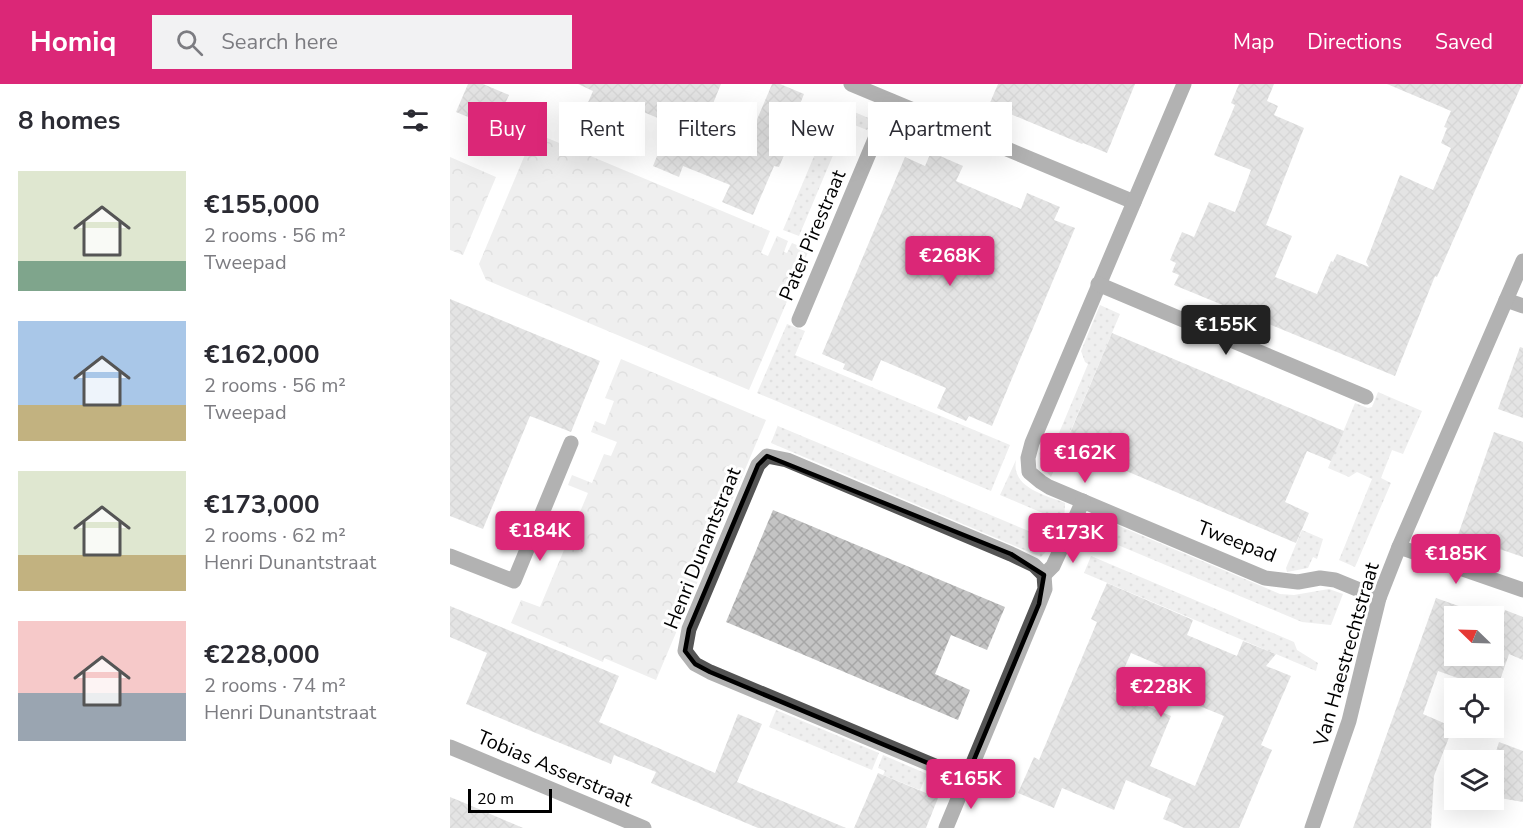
<!DOCTYPE html>
<html lang="en">
<head>
<meta charset="utf-8">
<style>
	body { margin:0; font-family:"Nunito Sans",sans-serif; background:#f2f2f3; color:#2b2b33; height:100vh; display:flex; flex-direction:column; font-size:22px; white-space:nowrap }
	* { box-sizing:border-box; margin:0 }
	p { font-size:20px; color:#7c7c81 }
	.icon { flex:none; width:33px; height:33px; fill:none; stroke:currentColor; stroke-width:2; stroke-linecap:round; stroke-linejoin:round }
	.map { position:relative; flex:1; overflow:hidden }
	.panel { display:flex; flex-direction:column; background:#fff; width:450px }
	.panel>* { flex:none }
	.hud { position:absolute; left:18px; top:18px; width:570px; height:54px; display:flex; gap:12px }
	.needle { width:39px; rotate:293deg }
	.tools { position:absolute; left:994px; top:522px; display:grid; gap:12px }
	.tools a { display:grid; place-items:center; width:60px; height:60px; border-radius:0px; background:#fff; box-shadow:0 6px 24px #0002; font-size:30px }
	.scale { position:absolute; left:18px; bottom:15px; width:84px; box-sizing:border-box; padding-left:6px; border:3px solid #000; border-top:0; font-size:16px; line-height:21px; white-space:nowrap; color:#000; -webkit-text-stroke:4px #fff; paint-order:stroke }
	.price { position:absolute; translate:-50% -51px; padding:0 14px; border-radius:6px; background:#db2777; color:#fff; font-size:20px; line-height:39px; filter:drop-shadow(0 2px 3px #0008) }
	.price::after { content:''; position:absolute; left:50%; top:36px; width:18px; height:14px; margin-left:-9px; background:inherit; clip-path:polygon(0 0,100% 0,50% 100%) }
	.price.active { background:#222; color:#fff }
	ul { padding:0; list-style:none }
	li { display:flex; align-items:center; gap:18px; height:150px; padding:0 18px }
	li span { display:grid; place-items:center; flex:none; width:168px; height:120px; border-radius:0px; color:#555 }
	li>.icon { margin-inline-start:auto }
	span .icon { width:72px; height:72px; fill:#fffc; stroke-width:1 }
	li b { font-size:26px }
	h2 { display:flex; justify-content:space-between; align-items:center; height:72px; padding:0 18px; font-size:26px }
	.tag { padding:0 21px; border-radius:0px; background:#fff; box-shadow:0 6px 24px #0002; font-size:21px; line-height:54px }
	.tag.active { background:#db2777; color:#fff }
	header { display:flex; align-items:center; gap:36px; box-sizing:border-box; height:84px; padding:0 30px; background:#db2777; color:#fff }
	header strong { font-size:28px }
	nav { display:flex; gap:33px; margin-inline-start:auto; font-size:21px }
	.search { width:420px; height:54px; background:#f2f2f3; display:flex; align-items:center; gap:15px; box-sizing:border-box; padding:0 21px; border-radius:0px; color:#7c7c81; font-size:22px }
	main { display:flex; flex:1; min-height:0 }
	.map>svg:first-child { display:block }
	.grass { fill:url(#grass-dots) }
	.park { fill:url(#park-crowns) }
	.building { fill:url(#building-cross-hatch); fill-rule:evenodd }
	.lines { fill:none; stroke-linecap:round; stroke-linejoin:round }
	.minor { stroke:#545454; stroke-width:15 }
	.marked { fill:none; stroke:#000; stroke-width:4.5; stroke-linejoin:round }
	.labels { text-anchor:middle; stroke-width:6; stroke-linejoin:round; paint-order:stroke }
	.street-label { font-size:20px; fill:#000; stroke:#fff }
</style>
</head>
<body>
<header>
<strong>Homiq</strong>
<div class="search"><svg class="icon" aria-label="search" viewBox="0 0 24 24"><circle cx="10" cy="10" r="6"/><path d="M15 15l6 6"/></svg>Search here</div>
<nav><a>Map</a><a>Directions</a><a>Saved</a></nav>
</header>
<main>
<section class="panel">
<h2>8 homes<svg class="icon" aria-label="filters" viewBox="0 0 24 24"><path d="M4 7h16M4 17h16"/><circle cx="9" cy="7" r="2"/><circle cx="15" cy="17" r="2"/></svg></h2>
<ul>
<li><span style="background:linear-gradient(#dfe7d0 75%,#7fa58c 0)"><svg class="icon" aria-label="home" viewBox="0 0 24 24"><path d="M3 11l9-7 9 7M6 9v11h12V9"/></svg></span><div><b>€155,000</b><p>2 rooms · 56 m²</p><p>Tweepad</p></div></li>
<li><span style="background:linear-gradient(#a9c7e8 70%,#c2b280 0)"><svg class="icon" aria-label="home" viewBox="0 0 24 24"><path d="M3 11l9-7 9 7M6 9v11h12V9"/></svg></span><div><b>€162,000</b><p>2 rooms · 56 m²</p><p>Tweepad</p></div></li>
<li><span style="background:linear-gradient(#dfe7d0 70%,#c2b280 0)"><svg class="icon" aria-label="home" viewBox="0 0 24 24"><path d="M3 11l9-7 9 7M6 9v11h12V9"/></svg></span><div><b>€173,000</b><p>2 rooms · 62 m²</p><p>Henri Dunantstraat</p></div></li>
<li><span style="background:linear-gradient(#f6c9c9 60%,#9aa5b1 0)"><svg class="icon" aria-label="home" viewBox="0 0 24 24"><path d="M3 11l9-7 9 7M6 9v11h12V9"/></svg></span><div><b>€228,000</b><p>2 rooms · 74 m²</p><p>Henri Dunantstraat</p></div></li>
</ul>
</section>
<div class="map">
<svg width="1073" height="744" viewBox="0 0 1073 744">
	<defs>
		<pattern id="grass-dots" width="8" height="8" patternUnits="userSpaceOnUse" patternTransform="scale(1.5)"><rect width="8" height="8" fill="#dbdbdb"/><path d="M2 2h.1M6 6h.1" fill="none" stroke="#bababa" stroke-width="1.8" stroke-linecap="round"/></pattern>
		<pattern id="park-crowns" width="20" height="18" patternUnits="userSpaceOnUse" patternTransform="scale(1.5)"><rect width="20" height="18" fill="#dbdbdb"/><path d="M2 6a3 3 0 1 1 6 0M12 15a3 3 0 1 1 6 0" fill="none" stroke="#bababa"/></pattern>
		<pattern id="building-cross-hatch" width="8" height="8" patternUnits="userSpaceOnUse" patternTransform="scale(1.5)"><rect width="8" height="8" fill="#c4c4c4"/><path d="M0 0l8 8M0 8l8-8" fill="none" stroke="#a7a7a7"/></pattern>
	</defs>
	<rect width="100%" height="100%" fill="#fff"/>
	<!-- grass -->
	<g class="grass">
		<path d="M386 20 423 36 417 46 397 38 349 152 333 146Z"/>
		<path d="M650 221 670 230 601 393 591 381 589 369 601 360 604 361 638 280 635 278 631 267Z"/>
		<path d="M337 240 355 247 345 271 560 361 541 407 307 309Z"/>
		<path d="M928 308 972 327 953 370 942 366 931 394 941 399 905 483 889 476 922 395 907 388 899 393 878 384 905 319 918 324 922 323Z"/>
		<path d="M328 341V342L605 458 591 473 321 359Z"/>
		<path d="M566 376C561 404 595 411 615 419L614 438 550 411Z"/>
		<path d="M643 431 830 510 844 511 879 505 893 510 881 541 852 538 632 446Z"/>
		<path d="M852 446 873 455 867 475 863 473 858 484 837 488 836 484Z"/>
		<path d="M641 472 844 558 847 566 868 579 866 587 634 489Z"/>
		<path d="M326 626 429 669 422 686 319 643Z"/>
		<path d="M433 671 477 690 470 706 433 691 435 687 428 684Z"/>
	</g>
	<!-- park -->
	<g class="park">
		<path d="M90 51 320 147 311 169 318 172 327 152 338 157 334 168 337 169 342 159 359 166 299 306 36 196 29 180 82 54Z"/>
		<path d="M0 73 46 93 13 171 0 166Z"/>
		<path d="M171 275 316 336 206 596 154 574 153 578 61 539 71 516 90 523 138 409 118 401 122 391 142 399 154 370 161 372 167 358 141 348 145 337 155 341 164 317 155 314Z"/>
	</g>
	<!-- building -->
	<g class="building">
		<path d="M18 0H33L59 11 44 44 6 28Z"/>
		<path d="M128 0H271L260 27 303 45 322 0H330L354 10 341 43 345 45 329 83 324 82 303 131 272 118 280 101 233 82 229 93 203 82 220 39 174 20 154 68 122 55 143 7Z"/>
		<path d="M548 0H685L657 69 633 59 632 60 539 21Z"/>
		<path d="M789 0H824L817 17 828 22 824 31 854 44 816 141 842 152 825 193 867 210 881 177 883 178 887 170 919 183 916 178 950 91 983 106 1001 64 991 59 997 44 994 43 1001 27 937 0H1072L987 193 985 192 945 292 724 201 729 191 722 188 726 179 720 176 732 148 744 153 759 118 785 128 801 86 764 71 785 21 781 19Z"/>
		<path d="M481 68 513 82 506 97 571 125 577 109 610 123 604 136 625 144 542 342 519 332 516 337 487 324 496 304 431 276 422 297 393 285 395 280 372 270 455 73 475 82Z"/>
		<path d="M0 215 150 277 121 348 80 332 33 445 0 432Z"/>
		<path d="M662 249 894 347 881 377 857 367 835 418 859 429 846 459 615 361Z"/>
		<path d="M1070 263 1073 264V334L1048 325Z"/>
		<path d="M1044 348 1073 358V473L1008 451Z"/>
		<path d="M323 426 555 523 537 566 501 551 485 590 520 606 508 636 276 538Z"/>
		<path d="M657 499 743 536 737 551 787 572 793 557 826 570 816 582 841 592 811 661 822 666 789 744H734L728 741 713 735 721 715 676 696 664 726 612 704 604 724 568 709 584 673 589 676 647 538 641 535ZM681 569 728 589 720 610 774 632 745 702 700 682 721 632 664 608Z"/>
		<path d="M986 514 1037 532H1005V572H1044V535L1051 538 1055 526 1073 533V576L1059 570 1046 608 1044 604H1036L988 587 973 630 1003 643 984 692 981 744H903Z"/>
		<path d="M0 522 169 592 149 638 265 689 288 630 312 640 287 698 396 744H308L201 699 206 688 164 671 161 680 16 620 37 569 0 553Z"/>
		<path d="M1049 658 1073 667V718L1044 713V674Z"/>
		<path d="M428 689 488 714 476 744H404Z"/>
		<path d="M0 713 17 720 73 744H0Z"/>
	</g>
	<g class="lines">
		<!-- minor -->
		<g class="minor">
			<path d="M401 0 684 118"/>
			<path d="M734 0 582 359 578 374 579 388 591 398 599 403 815 494 848 498 870 494 885 496 929 514"/>
			<path d="M648 200 916 313"/>
			<path d="M1056 216 1073 222"/>
			<path d="M349 236 441 17"/>
			<path d="M949 463 1073 506"/>
			<path d="M0 472 64 497 121 359"/>
			<path d="M594 491 603 482 633 417"/>
			<path d="M0 663 194 744"/>
			<path d="M496 744 589 520 595 505 594 491 584 481 561 470 337 376 317 372 308 381 239 545 235 567 245 580 260 588 516 695"/>
			<path d="M862 744 899 637 929 514 949 463 1073 177"/>
		</g>
	</g>
	<!-- marked area -->
	<path d="M0 0H1073V744H0ZM317 372 561 470 594 491 589 520 516 695 260 588 245 580 235 567 239 545 308 381Z" fill="#fff" fill-opacity=".55" fill-rule="evenodd"/>
	<path class="marked" d="M317 372 561 470 594 491 589 520 516 695 260 588 245 580 235 567 239 545 308 381Z"/>
	<g class="labels">
		<!-- street labels -->
		<g class="street-label">
			<text transform="translate(362 151) rotate(-67)" y="7">Pater Pirestraat</text>
			<text transform="translate(787 457) rotate(21)" y="7">Tweepad</text>
			<text transform="translate(252 464) rotate(-68)" y="7">Henri Dunantstraat</text>
			<text transform="translate(896 570) rotate(-74)" y="7">Van Haestrechtstraat</text>
			<text transform="translate(105 684) rotate(23)" y="7">Tobias Asserstraat</text>
		</g>
	</g>
</svg>
<div class="tools">
<a><svg class="needle" viewBox="-14 -14 28 28"><path d="M0-13l5 13h-10z" fill="#e53935"/><path d="M0 13l5-13h-10z" fill="#7c7c81"/></svg></a>
<a><svg class="icon" aria-label="locate" viewBox="0 0 24 24"><circle cx="12" cy="12" r="6"/><path d="M12 2v4M12 18v4M2 12h4M18 12h4"/></svg></a>
<a><svg class="icon" aria-label="layers" viewBox="0 0 24 24"><path d="M12 4l9 5-9 5-9-5zM3 14l9 5 9-5"/></svg></a>
</div>
<div class="scale">20 m</div>
<b class="price" style="left:500px;top:203px">€268K</b>
<b class="price active" style="left:776px;top:272px">€155K</b>
<b class="price" style="left:635px;top:400px">€162K</b>
<b class="price" style="left:90px;top:478px">€184K</b>
<b class="price" style="left:623px;top:480px">€173K</b>
<b class="price" style="left:1006px;top:501px">€185K</b>
<b class="price" style="left:711px;top:634px">€228K</b>
<b class="price" style="left:521px;top:726px">€165K</b>
<div class="hud">
<a class="tag active">Buy</a>
<a class="tag">Rent</a>
<a class="tag">Filters</a>
<a class="tag">New</a>
<a class="tag">Apartment</a>
</div>
</div>
</main>
</body>
</html>
